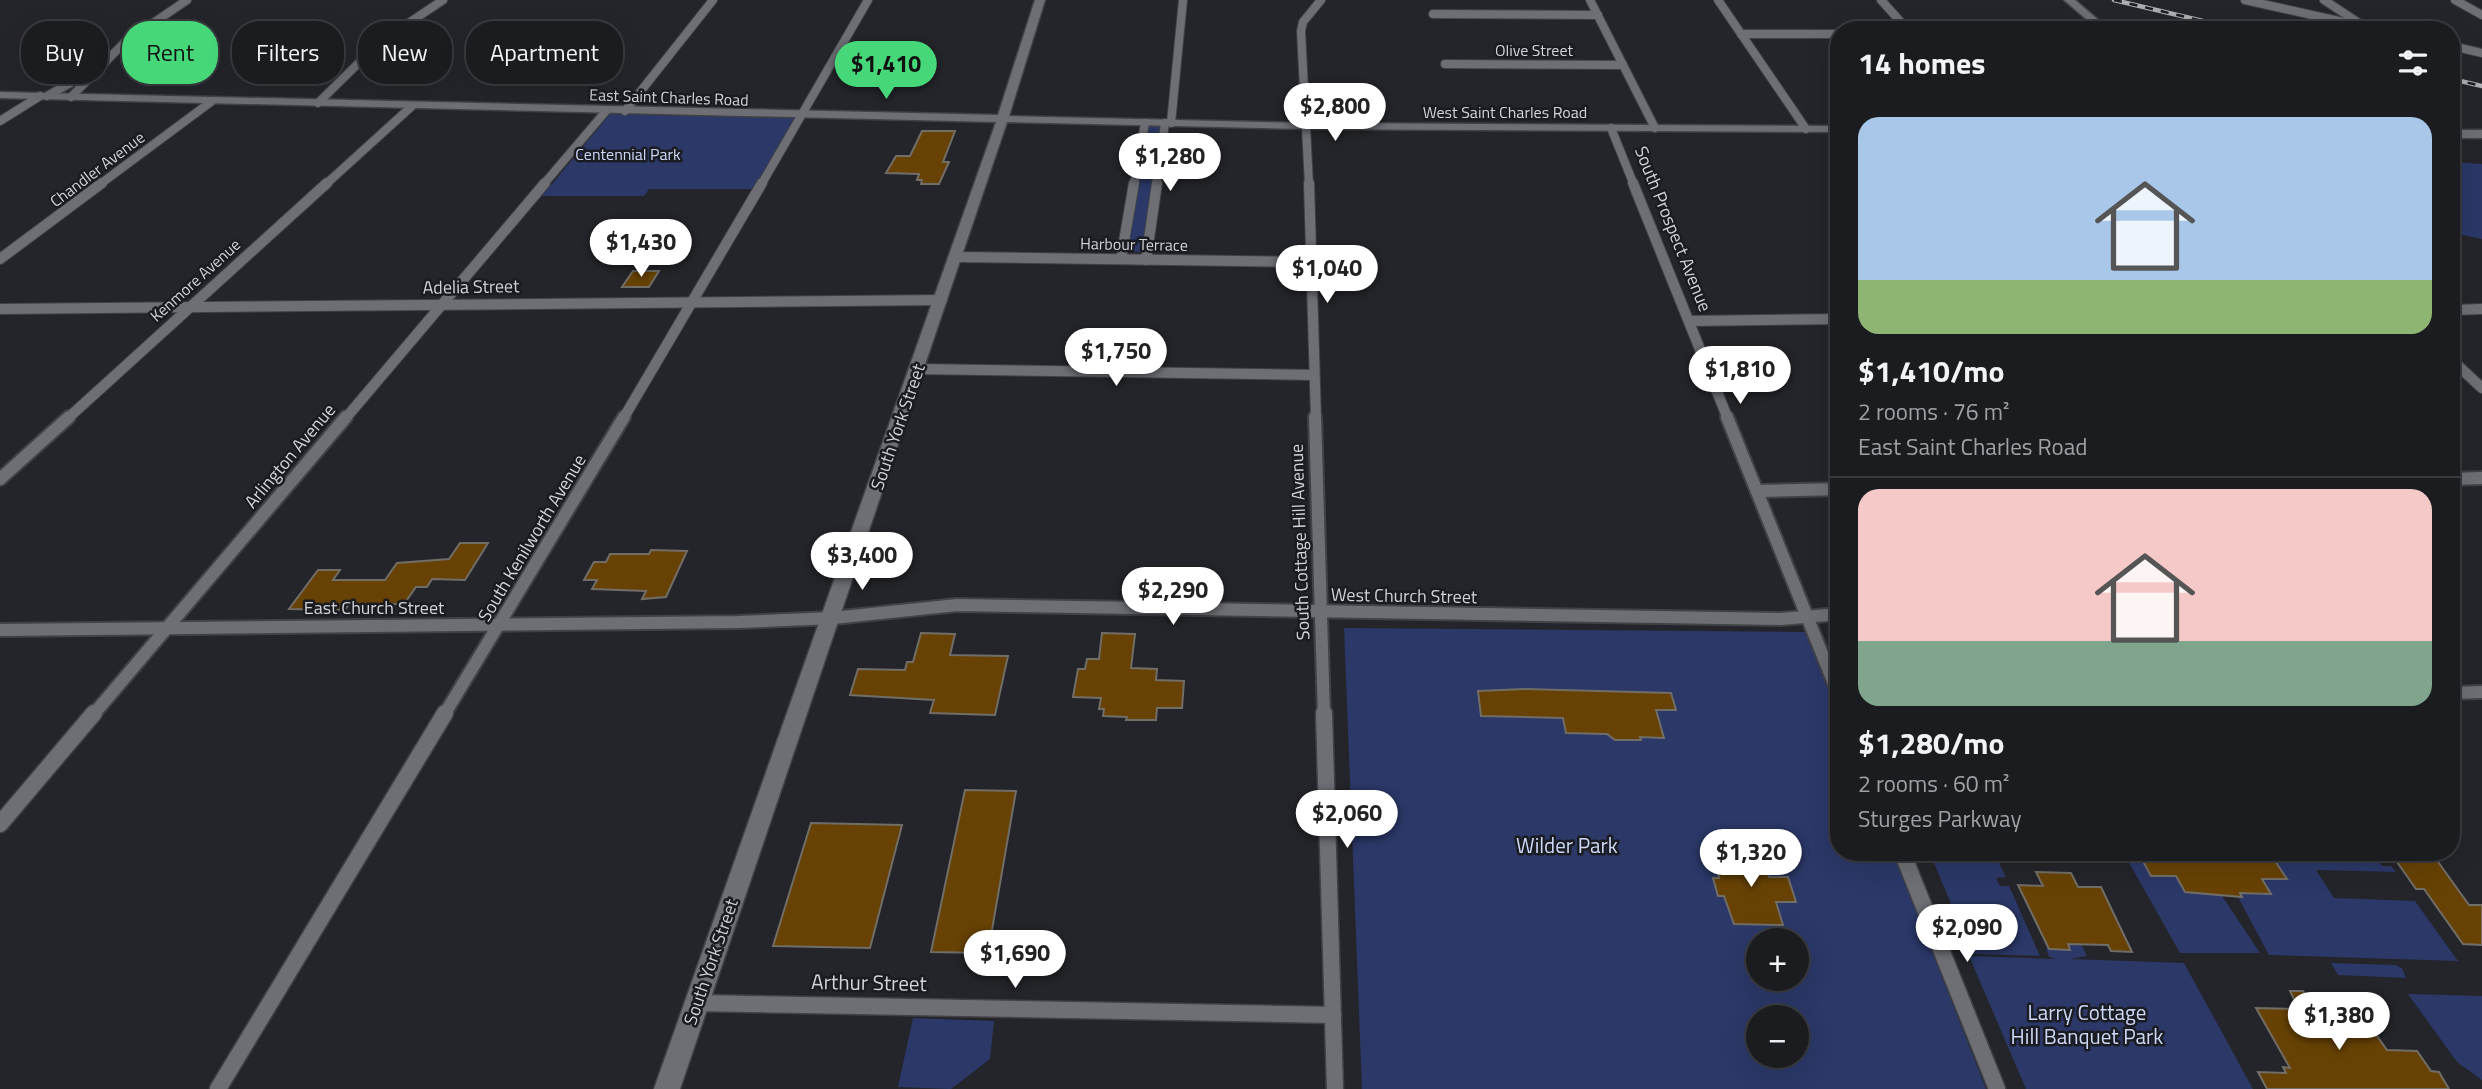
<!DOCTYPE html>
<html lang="en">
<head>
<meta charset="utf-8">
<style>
	body { margin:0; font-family:"Titillium Web",sans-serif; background:#28292d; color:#f1f3f6; height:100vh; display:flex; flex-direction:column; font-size:26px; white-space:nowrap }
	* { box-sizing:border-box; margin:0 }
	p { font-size:23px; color:#a0a1a5 }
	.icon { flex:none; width:38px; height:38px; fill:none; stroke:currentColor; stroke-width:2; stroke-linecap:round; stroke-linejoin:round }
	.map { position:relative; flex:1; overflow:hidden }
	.drawer { position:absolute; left:1830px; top:21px; width:630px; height:840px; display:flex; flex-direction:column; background:#1b1c20; border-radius:28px; box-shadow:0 7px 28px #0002,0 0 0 2px #393a3e }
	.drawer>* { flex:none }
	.hud { position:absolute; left:21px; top:21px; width:665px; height:63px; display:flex; gap:14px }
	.buttons { position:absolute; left:1746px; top:928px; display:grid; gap:14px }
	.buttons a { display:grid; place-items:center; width:63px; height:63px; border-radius:50%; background:#1b1c20; box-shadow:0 7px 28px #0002,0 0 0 2px #393a3e; font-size:35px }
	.price { position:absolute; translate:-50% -60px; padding:0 16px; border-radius:24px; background:#fff; color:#222; font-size:23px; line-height:46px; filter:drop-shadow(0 2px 4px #0008) }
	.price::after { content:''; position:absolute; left:50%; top:42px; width:21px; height:16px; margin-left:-10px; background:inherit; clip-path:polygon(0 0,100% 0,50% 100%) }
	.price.selected { background:#46d779; color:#111 }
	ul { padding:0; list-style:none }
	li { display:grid; align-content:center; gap:14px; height:371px; padding:0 28px }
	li+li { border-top:2px solid #393a3e }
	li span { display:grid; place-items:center; height:217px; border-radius:21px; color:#555 }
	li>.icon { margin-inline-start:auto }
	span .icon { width:126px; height:126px; fill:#fffc; stroke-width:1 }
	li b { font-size:30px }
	h2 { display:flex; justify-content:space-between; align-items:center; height:84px; padding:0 28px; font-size:30px }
	.pill { padding:0 24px; border-radius:28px; background:#1b1c20; box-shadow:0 7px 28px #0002,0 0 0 2px #393a3e; font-size:24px; line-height:63px }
	.pill.selected { background:#46d779; color:#111 }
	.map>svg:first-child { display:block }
	.green { fill:#2b3868; fill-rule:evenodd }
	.building { fill:#674204; stroke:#716d67; stroke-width:2 }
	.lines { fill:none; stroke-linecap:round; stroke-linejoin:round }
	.street-far3-casing { stroke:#404246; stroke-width:10 }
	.street-far2-casing { stroke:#404246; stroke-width:12 }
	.street-far1-casing { stroke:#404246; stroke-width:16 }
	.street-casing { stroke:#404246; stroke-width:19 }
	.secondary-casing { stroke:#404246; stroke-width:3 }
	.street-far3 { stroke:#6d6f75; stroke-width:8 }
	.street-far2 { stroke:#6d6f75; stroke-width:10 }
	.street-far1 { stroke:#6d6f75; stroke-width:12 }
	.street { stroke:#6d6f75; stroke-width:16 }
	.secondary { fill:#6d6f75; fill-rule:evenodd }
	.rail-casing { stroke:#adaeb1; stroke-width:4.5 }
	.rail { stroke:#1a1c21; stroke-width:2.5; stroke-dasharray:8; stroke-linecap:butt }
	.labels { text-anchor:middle; stroke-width:5; stroke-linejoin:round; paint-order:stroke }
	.far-street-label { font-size:16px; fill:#d2d3d6; stroke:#1a1c21 }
	.far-park-label { font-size:16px; fill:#cdd8f9; stroke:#1a1c21 }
	.street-label { font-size:18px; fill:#d2d3d6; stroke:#1a1c21 }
	.near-park-label { font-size:21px; fill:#cdd8f9; stroke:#1a1c21 }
	.near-street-label { font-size:21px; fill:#d2d3d6; stroke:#1a1c21 }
</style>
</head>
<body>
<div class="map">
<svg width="2482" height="1089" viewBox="0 0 2482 1089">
	<rect width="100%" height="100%" fill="#24252a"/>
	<!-- green -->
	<g class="green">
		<path d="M610 114 796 118 753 189H649L644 196H542Z"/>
		<path d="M1148 127H1161L1142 252H1126Z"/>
		<path d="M2452 162 2482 164V239L2452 233Z"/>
		<path d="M1344 628 1806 632 1839 716V852H1893L1986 1089H1362ZM1759 940H1797V978H1759ZM1759 1017H1797V1055H1759Z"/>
		<path d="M2123 852H2138L2151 875 2176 876 2185 892 2216 893 2222 896 2260 953H2180Z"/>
		<path d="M2269 852H2373L2382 866H2391L2396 872 2316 870 2334 898 2415 901 2458 961 2269 955 2238 897 2240 893 2270 894 2262 879 2287 880Z"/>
		<path d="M1932 858 1997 859 2006 877 1996 878 2000 886H2009L2040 956 1972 954Z"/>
		<path d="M2068 944H2081L2087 956 2070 959 2184 963 2253 1089H2026L1969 956 2056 959 2049 957 2046 948 2069 950Z"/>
		<path d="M2331 963 2395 965 2402 968 2406 978 2338 975Z"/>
		<path d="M2408 994 2482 996V1080L2457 1062Z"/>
		<path d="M913 1018 994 1021 990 1059 951 1089 898 1087Z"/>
	</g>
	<!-- building -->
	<g class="building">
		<path d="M922 131H955L943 162H949L939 184H921L922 180H917L919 174 886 173 896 156H910Z"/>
		<path d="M633 271H659L649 287H622Z"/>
		<path d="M460 543H488L465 580 432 579 427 587H416L404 604H349L345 610 289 609 318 570H340L333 580H385L397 563 449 559Z"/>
		<path d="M651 550 687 551 666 597 642 599 646 591 592 589 597 580H584L594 562H606L610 554H649Z"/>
		<path d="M921 633 955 634 950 655 1008 656 995 715 930 713 934 700 850 695 858 669 905 670 907 662H913Z"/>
		<path d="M1102 633 1135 634 1131 668 1157 669 1156 680 1184 681 1182 708H1157L1156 720H1126L1127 717 1103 716 1104 709H1099L1101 698 1073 697 1078 669H1085L1087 659H1099Z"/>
		<path d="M1525 689 1671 693 1676 710H1656L1664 738 1640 737 1641 740H1615L1607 734 1566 733 1563 718 1481 716 1478 691Z"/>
		<path d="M965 790 1016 791 988 953 931 952Z"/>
		<path d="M811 823 902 825 870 948 773 946Z"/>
		<path d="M1714 852 1762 853 1769 877H1788L1796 902H1776L1783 925 1734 924 1724 896H1718L1713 878H1719Z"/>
		<path d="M2138 852 2245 856 2242 852H2269L2287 879H2262L2271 894 2240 893 2242 897 2185 892 2176 876H2151Z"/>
		<path d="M2390 852H2431L2469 905H2482V945L2463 944 2424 889H2416Z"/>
		<path d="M2036 872 2071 873 2078 887H2101L2132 952 2111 951 2108 945 2068 944 2070 950 2049 949 2018 885 2043 886Z"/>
		<path d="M2290 991H2303L2307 997 2316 998 2324 1011 2360 1012 2387 1050 2417 1051 2431 1071 2439 1072 2449 1089H2267L2258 1072 2286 1073 2283 1067 2290 1068 2256 1008 2299 1009Z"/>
	</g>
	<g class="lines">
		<defs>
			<g id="street-far3">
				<path d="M1590 0 1655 128"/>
				<path d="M1718 0 1806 129"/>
				<path d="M1881 0 1908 30"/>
				<path d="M2245 0 2379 30"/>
				<path d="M2324 0 2359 23"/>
				<path d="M2455 0 2482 15"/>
				<path d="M1433 14 1598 15"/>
				<path d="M1741 34H1839"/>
				<path d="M2452 46 2482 53"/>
				<path d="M1445 64 1623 65"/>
				<path d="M47 96 85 75"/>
				<path d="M71 97 124 43 187 0"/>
				<path d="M318 103 379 43 443 0"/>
				<path d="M625 111 713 0"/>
				<path d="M0 121 40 96"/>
				<path d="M1171 123 1183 0"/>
				<path d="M1611 128 1634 185"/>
				<path d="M99 185 212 101"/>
				<path d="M325 185 412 106"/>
				<path d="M543 185 606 111"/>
				<path d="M761 185 868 0"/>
				<path d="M1134 185 1145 123"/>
				<path d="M1156 185 1165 123"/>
				<path d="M1309 185 1301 31 1303 22 1321 0"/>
			</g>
			<g id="street-far2">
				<path d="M1309 183 1316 419"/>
				<path d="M1633 183 1728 419"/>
				<path d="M957 257 1310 262"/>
				<path d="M0 259 102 183"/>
				<path d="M1121 259 1134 183"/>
				<path d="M1146 260 1157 183"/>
				<path d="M0 309 942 300"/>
				<path d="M2452 310 2482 309"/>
				<path d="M1689 321 1839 319"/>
				<path d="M2452 360 2482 388"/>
				<path d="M918 369 1314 375"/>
				<path d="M67 419 327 183"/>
				<path d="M345 419 545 183"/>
				<path d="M623 419 762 183"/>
			</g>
			<g id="street-far1">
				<path d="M1315 417 1324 715"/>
				<path d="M1727 417 1839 696"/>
				<path d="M0 479 69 417"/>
				<path d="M2452 479 2482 478"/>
				<path d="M1757 491 1839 489"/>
				<path d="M0 630 738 622 833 618 957 605 1781 619 1839 614"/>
				<path d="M2452 693 2482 692"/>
				<path d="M93 715 346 417"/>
				<path d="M444 715 624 417"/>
			</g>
			<g id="street">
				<path d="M1324 713 1335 1089"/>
				<path d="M0 824 94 713"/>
				<path d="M1902 852 1997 1089"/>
				<path d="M697 1003 1333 1015"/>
				<path d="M218 1089 445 713"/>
			</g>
			<g id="secondary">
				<path d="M1035 0H1045L1009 116 1307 123 1839 126V132L1307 129 1007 122 680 1089H654L996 122 0 98V92L998 115Z"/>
				<path d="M2064 0H2075L2110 30H2099Z"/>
				<rect x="2452" y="130" width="30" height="8"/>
			</g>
		</defs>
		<!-- street-far3 casing -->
		<use href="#street-far3" class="street-far3-casing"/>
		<!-- street-far2 casing -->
		<use href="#street-far2" class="street-far2-casing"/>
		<!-- street-far1 casing -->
		<use href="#street-far1" class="street-far1-casing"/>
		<!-- street casing -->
		<use href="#street" class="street-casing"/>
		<!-- secondary casing -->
		<use href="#secondary" class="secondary-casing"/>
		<!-- street-far3 -->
		<use href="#street-far3" class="street-far3"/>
		<!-- street-far2 -->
		<use href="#street-far2" class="street-far2"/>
		<!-- street-far1 -->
		<use href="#street-far1" class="street-far1"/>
		<!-- street -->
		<use href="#street" class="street"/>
		<!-- secondary -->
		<use href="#secondary" class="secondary"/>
		<defs>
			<g id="rail">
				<path d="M2114 0 2241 30"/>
				<path d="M2452 79 2482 86"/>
			</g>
		</defs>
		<!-- rail casing -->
		<use href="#rail" class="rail-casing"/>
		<!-- rail -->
		<use href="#rail" class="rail"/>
	</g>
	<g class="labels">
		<!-- far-street labels -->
		<g class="far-street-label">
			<text x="1534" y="56">Olive Street</text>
			<text transform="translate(669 97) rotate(2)" y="6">East Saint Charles Road</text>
			<text x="1505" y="118">West Saint Charles Road</text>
			<text transform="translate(97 169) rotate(-37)" y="6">Chandler Avenue</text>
			<text transform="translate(1134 244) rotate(1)" y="6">Harbour Terrace</text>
			<text transform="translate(195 280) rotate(-42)" y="6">Kenmore Avenue</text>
		</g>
		<!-- far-park labels -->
		<g class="far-park-label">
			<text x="628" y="160">Centennial Park</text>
		</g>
		<!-- street labels -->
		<g class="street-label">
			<text transform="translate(1673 229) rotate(68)" y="6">South Prospect Avenue</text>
			<text transform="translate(471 287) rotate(-1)" y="6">Adelia Street</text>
			<text transform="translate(898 427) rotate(-71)" y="6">South York Street</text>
			<text transform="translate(290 456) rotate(-50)" y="6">Arlington Avenue</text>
			<text transform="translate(532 538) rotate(-59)" y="6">South Kenilworth Avenue</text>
			<text transform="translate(1300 542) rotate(-92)" y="6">South Cottage Hill Avenue</text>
			<text transform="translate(1404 596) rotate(1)" y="6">West Church Street</text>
			<text x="374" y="614">East Church Street</text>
			<text transform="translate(711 962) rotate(-71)" y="6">South York Street</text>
		</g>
		<!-- near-park labels -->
		<g class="near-park-label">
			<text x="1567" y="853">Wilder Park</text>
			<text x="2087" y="1020">Larry Cottage<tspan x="2087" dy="24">Hill Banquet Park</tspan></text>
		</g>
		<!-- near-street labels -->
		<g class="near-street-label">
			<text transform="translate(869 983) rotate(1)" y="7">Arthur Street</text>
		</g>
	</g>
</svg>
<div class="buttons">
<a>+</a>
<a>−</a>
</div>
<b class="price selected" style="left:886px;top:101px">$1,410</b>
<b class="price" style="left:1335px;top:143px">$2,800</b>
<b class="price" style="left:1170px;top:193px">$1,280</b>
<b class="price" style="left:641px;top:279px">$1,430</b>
<b class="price" style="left:1327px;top:305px">$1,040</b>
<b class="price" style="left:1116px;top:388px">$1,750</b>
<b class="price" style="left:1740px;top:406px">$1,810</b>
<b class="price" style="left:862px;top:592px">$3,400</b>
<b class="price" style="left:1173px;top:627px">$2,290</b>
<b class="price" style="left:1347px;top:850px">$2,060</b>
<b class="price" style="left:1751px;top:889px">$1,320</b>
<b class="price" style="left:1967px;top:964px">$2,090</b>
<b class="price" style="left:1015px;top:990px">$1,690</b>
<b class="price" style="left:2339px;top:1052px">$1,380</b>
<div class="hud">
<a class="pill">Buy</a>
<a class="pill selected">Rent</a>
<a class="pill">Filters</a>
<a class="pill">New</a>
<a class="pill">Apartment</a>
</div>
<section class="drawer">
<h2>14 homes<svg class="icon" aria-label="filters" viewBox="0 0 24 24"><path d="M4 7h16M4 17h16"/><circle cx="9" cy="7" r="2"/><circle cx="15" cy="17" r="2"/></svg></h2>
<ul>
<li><span style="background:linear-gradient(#a9c7e8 75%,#8fb573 0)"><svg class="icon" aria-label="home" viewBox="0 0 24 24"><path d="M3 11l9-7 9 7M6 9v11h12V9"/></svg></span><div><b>$1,410/mo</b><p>2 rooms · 76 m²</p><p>East Saint Charles Road</p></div></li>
<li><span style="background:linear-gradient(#f6c9c9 70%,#7fa58c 0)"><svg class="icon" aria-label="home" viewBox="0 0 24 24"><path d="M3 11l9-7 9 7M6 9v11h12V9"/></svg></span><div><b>$1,280/mo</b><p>2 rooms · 60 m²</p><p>Sturges Parkway</p></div></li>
</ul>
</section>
</div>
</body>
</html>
